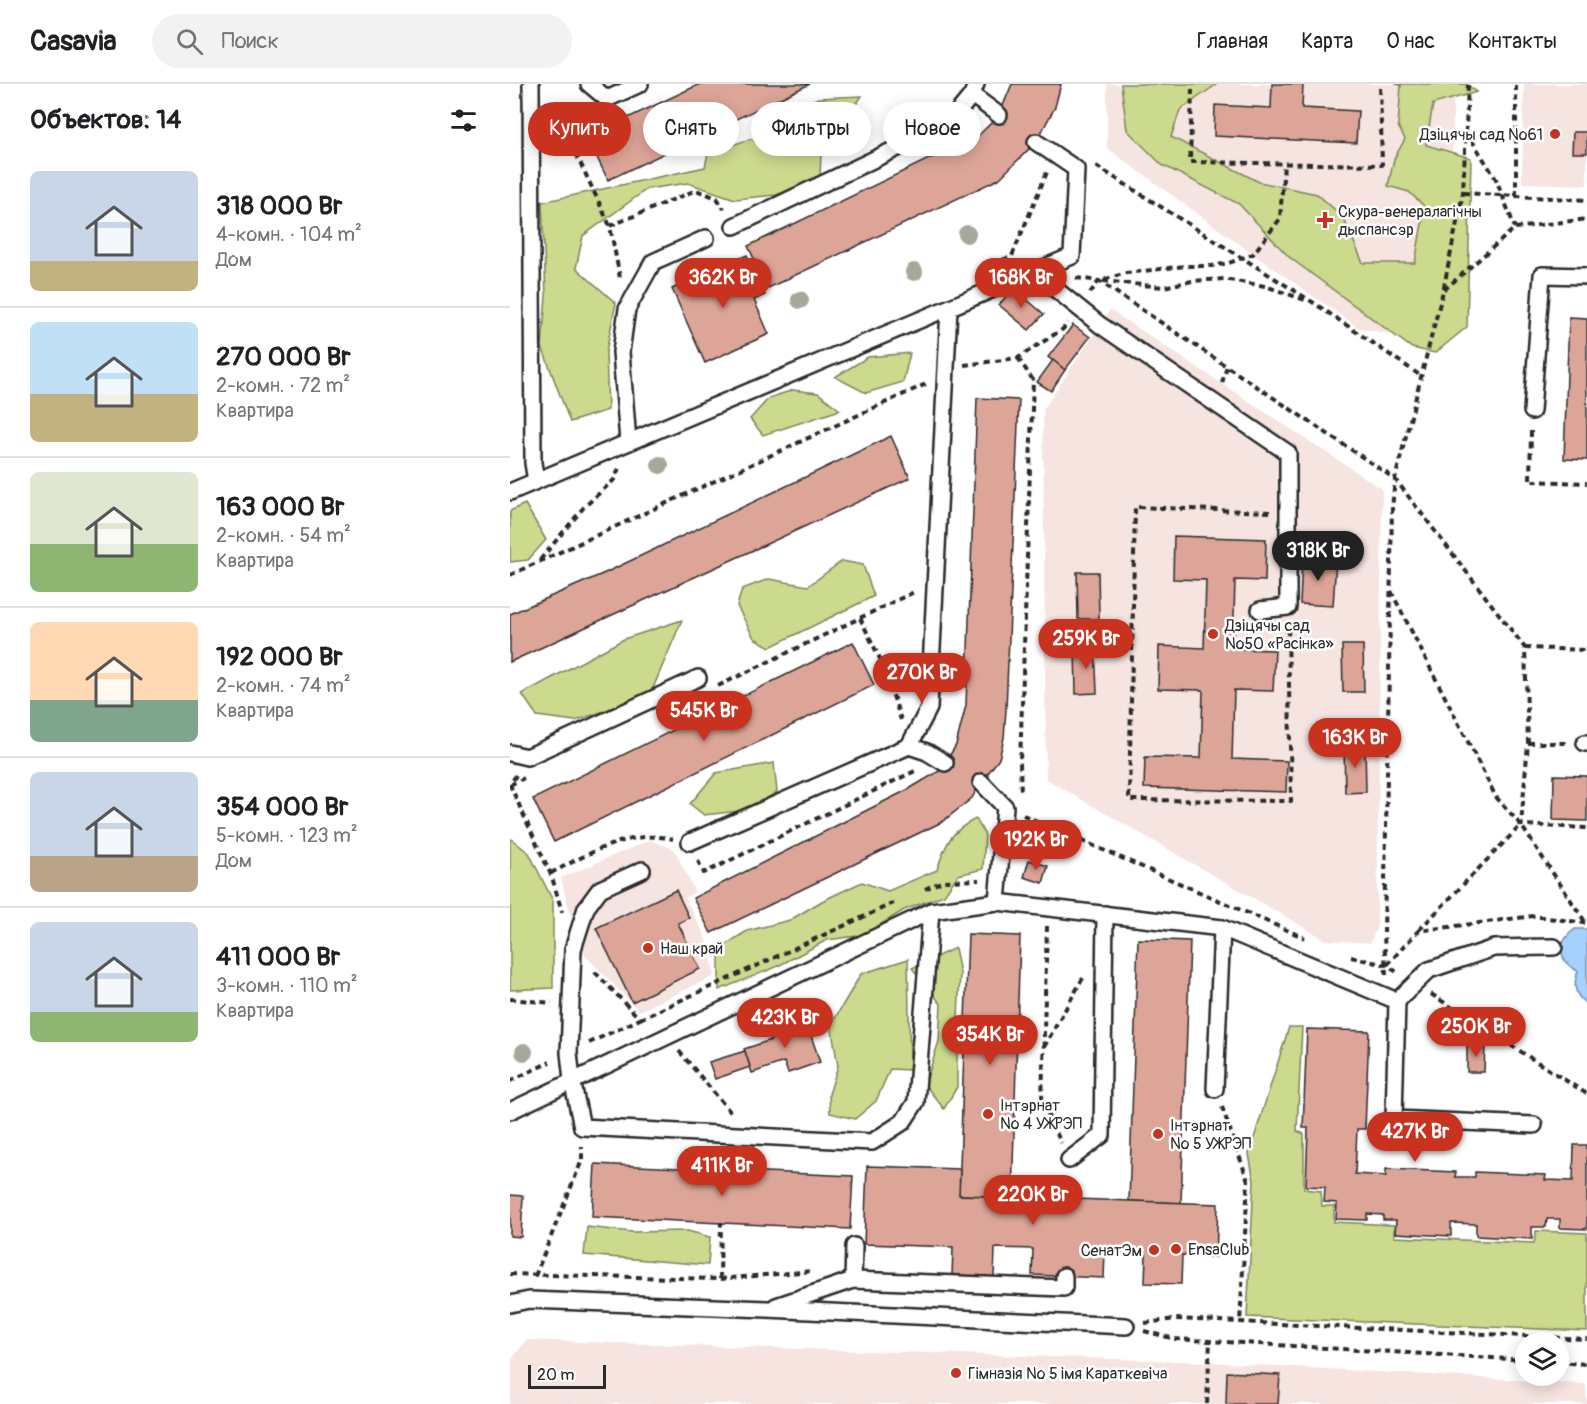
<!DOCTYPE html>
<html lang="ru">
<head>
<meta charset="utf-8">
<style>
	body { margin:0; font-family:Pangolin,sans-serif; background:#f2f2f2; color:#202124; height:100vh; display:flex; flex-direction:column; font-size:22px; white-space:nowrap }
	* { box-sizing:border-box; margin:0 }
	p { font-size:20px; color:#757577 }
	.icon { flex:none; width:33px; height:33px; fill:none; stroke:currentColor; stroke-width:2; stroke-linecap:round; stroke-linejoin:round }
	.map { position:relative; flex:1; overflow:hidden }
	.side { display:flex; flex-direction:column; background:#fff; width:510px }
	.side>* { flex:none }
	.banner { position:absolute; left:18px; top:18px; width:570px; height:54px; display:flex; gap:12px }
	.buttons { position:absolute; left:1005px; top:1248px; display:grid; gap:12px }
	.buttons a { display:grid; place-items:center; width:54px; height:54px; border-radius:50%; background:#fff; box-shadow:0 3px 15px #0003; font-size:30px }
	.scale { position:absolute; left:18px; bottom:15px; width:78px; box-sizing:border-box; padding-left:6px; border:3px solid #2b2b2b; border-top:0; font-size:16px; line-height:21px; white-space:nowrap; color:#2b2b2b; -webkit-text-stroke:4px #fff; paint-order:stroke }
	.price { position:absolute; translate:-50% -51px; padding:0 14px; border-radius:21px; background:#c8321e; color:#fff; font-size:20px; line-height:39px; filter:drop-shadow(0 2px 3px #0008) }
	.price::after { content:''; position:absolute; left:50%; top:36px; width:18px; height:14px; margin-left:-9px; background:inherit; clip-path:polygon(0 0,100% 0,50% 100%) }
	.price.selected { background:#222; color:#fff }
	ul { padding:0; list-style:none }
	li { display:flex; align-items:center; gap:18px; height:150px; padding:0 30px }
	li+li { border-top:2px solid #e0e0e0 }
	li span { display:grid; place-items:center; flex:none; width:168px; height:120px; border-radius:9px; color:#555 }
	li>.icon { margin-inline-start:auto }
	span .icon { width:72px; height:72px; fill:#fffc; stroke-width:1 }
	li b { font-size:26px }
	h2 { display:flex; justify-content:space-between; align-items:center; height:72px; padding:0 30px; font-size:26px }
	.tag { padding:0 21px; border-radius:27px; background:#fff; box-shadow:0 3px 15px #0003; font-size:21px; line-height:54px }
	.tag.selected { background:#c8321e; color:#fff }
	header { display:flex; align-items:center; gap:36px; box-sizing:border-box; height:84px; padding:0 30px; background:#fff; border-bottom:2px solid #e0e0e0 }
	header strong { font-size:28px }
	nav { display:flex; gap:33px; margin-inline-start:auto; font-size:21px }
	.search { width:420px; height:54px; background:#f2f2f2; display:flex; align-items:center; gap:15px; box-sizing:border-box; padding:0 21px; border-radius:33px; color:#757577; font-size:22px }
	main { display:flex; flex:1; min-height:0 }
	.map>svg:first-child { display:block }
	.built { fill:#f5e4e0 }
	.green { fill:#ccda8e; stroke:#7c825c; stroke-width:1.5 }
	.water { fill:#a4d1ff; stroke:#748faa; stroke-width:1.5 }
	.building { fill:#dda598; stroke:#2b2b2b; stroke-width:1.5 }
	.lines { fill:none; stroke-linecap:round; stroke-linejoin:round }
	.lane-casing { stroke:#2b2b2b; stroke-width:20 }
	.path { stroke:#2b2b2b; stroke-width:4; stroke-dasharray:6 4.5; stroke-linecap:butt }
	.lane { stroke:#fff; stroke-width:15 }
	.tree { fill:#a5a89b }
	.poi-dot { fill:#c8321e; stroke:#fff; stroke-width:2 }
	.labels { text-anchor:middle; stroke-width:5; stroke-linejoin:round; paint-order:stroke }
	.poi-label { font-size:16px; fill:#2b2b2b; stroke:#fff; text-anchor:start }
</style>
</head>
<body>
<header>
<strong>Casavia</strong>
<div class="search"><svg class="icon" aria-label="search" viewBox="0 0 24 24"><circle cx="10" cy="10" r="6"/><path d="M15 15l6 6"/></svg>Поиск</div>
<nav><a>Главная</a><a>Карта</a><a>О нас</a><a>Контакты</a></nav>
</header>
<main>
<section class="side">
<h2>Объектов: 14<svg class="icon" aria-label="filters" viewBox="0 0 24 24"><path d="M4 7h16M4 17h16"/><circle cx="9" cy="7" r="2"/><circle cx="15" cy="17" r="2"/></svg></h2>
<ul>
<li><span style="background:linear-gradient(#c9d6e8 75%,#c2b280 0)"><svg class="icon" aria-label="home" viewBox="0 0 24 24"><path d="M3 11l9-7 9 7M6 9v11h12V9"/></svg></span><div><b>318 000 Br</b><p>4-комн. · 104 m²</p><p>Дом</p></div></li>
<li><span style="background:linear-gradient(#bfe0f5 60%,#c2b280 0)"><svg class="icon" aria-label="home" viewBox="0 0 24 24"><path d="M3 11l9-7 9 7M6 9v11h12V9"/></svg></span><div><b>270 000 Br</b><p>2-комн. · 72 m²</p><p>Квартира</p></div></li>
<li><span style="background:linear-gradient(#dfe7d0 60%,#8fb573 0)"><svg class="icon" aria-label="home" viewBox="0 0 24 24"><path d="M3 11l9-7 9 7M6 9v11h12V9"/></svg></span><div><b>163 000 Br</b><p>2-комн. · 54 m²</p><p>Квартира</p></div></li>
<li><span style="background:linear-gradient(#ffd9b3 65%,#7fa58c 0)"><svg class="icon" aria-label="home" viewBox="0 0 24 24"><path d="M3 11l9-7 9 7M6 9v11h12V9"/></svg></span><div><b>192 000 Br</b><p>2-комн. · 74 m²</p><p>Квартира</p></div></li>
<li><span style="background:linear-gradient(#c9d6e8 70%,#b9a48a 0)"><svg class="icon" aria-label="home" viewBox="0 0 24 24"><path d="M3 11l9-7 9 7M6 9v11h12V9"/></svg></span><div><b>354 000 Br</b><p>5-комн. · 123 m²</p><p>Дом</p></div></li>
<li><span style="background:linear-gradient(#c9d6e8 75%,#8fb573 0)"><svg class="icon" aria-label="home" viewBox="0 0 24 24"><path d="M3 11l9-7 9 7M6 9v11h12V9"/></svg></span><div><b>411 000 Br</b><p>3-комн. · 110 m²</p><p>Квартира</p></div></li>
</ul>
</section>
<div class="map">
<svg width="1077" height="1320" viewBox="0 0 1077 1320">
	<rect width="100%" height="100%" fill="#fff"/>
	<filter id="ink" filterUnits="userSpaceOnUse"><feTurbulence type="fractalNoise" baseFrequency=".0167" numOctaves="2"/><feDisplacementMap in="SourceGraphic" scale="12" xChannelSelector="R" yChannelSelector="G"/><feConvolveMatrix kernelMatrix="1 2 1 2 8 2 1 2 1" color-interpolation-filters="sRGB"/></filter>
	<g filter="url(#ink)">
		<!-- built -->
		<g class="built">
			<path d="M597 0H944L941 102 890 252 849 244 743 170 597 64Z"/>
			<path d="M1014 0H1077V101L1012 99Z"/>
			<path d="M600 226 872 405 867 842 860 859 816 856 536 695 533 326Z"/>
			<path d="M140 756 164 765 185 808 175 814 195 852 205 892 129 927 70 866 51 794Z"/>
			<path d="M16 1256 698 1278 1076 1300 1077 1320H0V1278Z"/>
		</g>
		<!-- green -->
		<g class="green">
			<path d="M611 0H707L670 26 661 53 749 98 807 110 833 133 853 179H905L915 123 899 108 878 102 884 75 895 55 888 42 891 1 885 0H956L967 8 923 20 916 61 961 74 957 243 925 269 902 264 779 173 729 120 652 81 617 46Z"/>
			<path d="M352 12 311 69 310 95 266 111 225 115 178 99 137 105 73 152 66 184 106 219 96 268 98 326 60 338 32 263 36 212 32 118 195 83 198 69 240 55 260 61 282 62 287 49 282 26 308 14Z"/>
			<path d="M400 269 393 298 356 309 325 293 358 273Z"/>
			<path d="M283 306 308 309 330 326 253 351 240 335 259 314Z"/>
			<path d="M15 420 36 456 18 476 0 478V427Z"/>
			<path d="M332 477 353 481 364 512 260 563 244 554 227 522 232 505 259 495 298 502Z"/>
			<path d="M172 536 143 604 132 614 65 637 27 632 12 610 114 555Z"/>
			<path d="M264 679 267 708 239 726 194 731 180 720 206 689Z"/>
			<path d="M466 735 475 751 473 785 448 791 434 811 394 826 354 851 317 856 266 883 209 906V865L237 847 280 836 312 817 352 798 378 807 427 786C435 761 441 746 466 735Z"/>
			<path d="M0 754 19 769 43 817V904L0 906Z"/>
			<path d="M445 864 450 889 447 959V1003L434 1025 415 1001 429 957 431 920 402 884Z"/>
			<path d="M398 875 400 986 380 985 366 1017 345 1035 320 1029 319 1010 328 982 321 941 351 890Z"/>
			<path d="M779 943H792L787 1047 794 1050V1105L811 1107 812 1122H824V1138L884 1141V1153L1024 1159 1026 1147 1077 1149V1247L737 1233 744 1097 739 1070Z"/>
			<path d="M77 1143 122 1148 178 1147 200 1153 198 1181 74 1171Z"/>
		</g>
		<!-- water -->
		<path class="water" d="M1065 845H1077V920C1064 912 1063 900 1068 887 1047 877 1047 858 1065 845Z"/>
		<!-- building -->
		<g class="building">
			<path d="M190 0H300L98 96 77 53Z"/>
			<path d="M502 0H551L545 23 526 58 489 95 258 204 238 162 469 51 489 31Z"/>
			<path d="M762 0H793L792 24 848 27 846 59 704 52 705 21 761 24Z"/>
			<path d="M1063 48H1077V69H1062Z"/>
			<path d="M237 171 255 211 244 216 259 250 195 279 162 205Z"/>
			<path d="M503 204 534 230 519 246 489 221Z"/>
			<path d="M1059 233 1077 234V376L1054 375Z"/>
			<path d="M563 241 580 253 555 286 538 273Z"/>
			<path d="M543 276 555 286 541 307 527 298Z"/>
			<path d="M467 314 509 316 496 625 494 654 489 675 471 698 462 714 432 738 201 849 183 814 399 705 431 686 446 661 456 621Z"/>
			<path d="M381 352 400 394 0 578V530L97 488Z"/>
			<path d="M664 452 756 455 755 497 725 496 723 565 765 566 763 607 724 606 722 675 777 677 776 708 634 704 635 673 691 674 693 606 648 605 649 562 694 564 696 496 663 495Z"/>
			<path d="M792 475 826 476 823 522 790 520Z"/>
			<path d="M567 488H588L589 535H568Z"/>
			<path d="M343 558 364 601 44 758 23 715Z"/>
			<path d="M832 561H853L854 608H833Z"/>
			<path d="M565 563H585L587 609 566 610Z"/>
			<path d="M834 661H855L856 708 835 709Z"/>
			<path d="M1044 691 1077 692V737L1043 736Z"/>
			<path d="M519 776 538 782 533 799 514 793Z"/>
			<path d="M166 806 179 834 168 839 190 885 122 918 86 844Z"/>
			<path d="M458 850 510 852 502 1113 449 1111Z"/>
			<path d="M628 855 680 857 671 1119 619 1117Z"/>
			<path d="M295 934 310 978 278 989 274 978 242 989 234 965 261 956 258 947Z"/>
			<path d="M797 945 859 947 855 1045H847L845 1090 876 1092V1085L946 1088 945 1093H965V1088L1036 1091 1035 1096 1063 1097 1064 1061H1077V1145L1050 1144V1135H1037L1036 1143H1022V1155L966 1152V1140L941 1139V1152L885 1149 886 1136H873V1131L857 1130V1136L826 1135 827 1119 814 1118 815 1103 796 1102 798 1044H793Z"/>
			<path d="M957 960H975L974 988H957Z"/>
			<path d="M235 967 240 983 205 995 199 978Z"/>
			<path d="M85 1080 343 1092 340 1145 82 1133Z"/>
			<path d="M357 1082 450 1085 449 1111 708 1120 706 1173 672 1171 671 1200 635 1199 636 1170 595 1168 594 1194 522 1191 523 1165 485 1164 484 1193 442 1192 443 1163 354 1160Z"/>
			<path d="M0 1111 13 1112 11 1153 0 1152Z"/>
			<path d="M717 1288 770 1291 768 1320H716Z"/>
		</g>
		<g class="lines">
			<defs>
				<g id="lane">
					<path d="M21 0 23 379 26 397"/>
					<path d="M79 0 97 15 130 0"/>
					<path d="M462 11 489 31"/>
					<path d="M224 142 438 40 462 11 466 0"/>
					<path d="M524 188 590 241 778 369V523L750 526"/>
					<path d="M1022 327 1032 191 1077 192"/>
					<path d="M118 358 111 268 117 225 143 178 196 154"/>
					<path d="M0 408 562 172 566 85 526 58"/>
					<path d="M1075 659H1077"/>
					<path d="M399 662 417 668 435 679"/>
					<path d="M0 669 17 673 188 594"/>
					<path d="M471 698 495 723 487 818"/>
					<path d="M180 758 399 662 419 624 439 224"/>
					<path d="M132 786 90 805 76 824 63 865 59 969 62 996 72 1043 362 1058 393 1038 406 1018 421 827"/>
					<path d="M887 917 919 886 984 864 1044 863"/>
					<path d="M705 1005 712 844"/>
					<path d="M0 1027 421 827 487 818 712 844 887 917 884 1035 1024 1041"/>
					<path d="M559 1076 592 1051 595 830"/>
					<path d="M343 1196 344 1162"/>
					<path d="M0 1220 19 1216 257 1225 616 1242"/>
					<path d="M266 1222 343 1196 554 1204V1192"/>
				</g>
			</defs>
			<!-- lane casing -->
			<use href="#lane" class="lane-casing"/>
			<!-- path -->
			<g class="path">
				<path d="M682 5 680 78 872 81 870 0"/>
				<path d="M53 42 80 25"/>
				<path d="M42 45 53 42 100 142 110 194"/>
				<path d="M956 47 986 95 1005 144"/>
				<path d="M586 82 804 219 911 292"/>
				<path d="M953 109 1077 116"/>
				<path d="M1006 112V0"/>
				<path d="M100 142 186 106 207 114 214 125"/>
				<path d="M483 180 502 172 537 88"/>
				<path d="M566 194 589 197 885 395 1015 564 1018 659 1011 741 1077 744"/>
				<path d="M593 197 653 203 682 197 714 195 755 202 795 216"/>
				<path d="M934 206 1005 144 1077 135"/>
				<path d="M580 209 589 197 616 189 675 182H702L719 179 743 170 770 135 774 80"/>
				<path d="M508 274 523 296 510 679 511 709"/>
				<path d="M454 281 508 274 553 245 558 239"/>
				<path d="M712 299 717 282"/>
				<path d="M1021 347 1020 397 1077 399"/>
				<path d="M760 428 625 423 619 716 781 717 778 542"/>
				<path d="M30 476 74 423 104 396 109 384"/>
				<path d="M0 491 416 300"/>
				<path d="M881 507 986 713 1011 741 1076 839"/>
				<path d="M350 534 373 581 391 636"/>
				<path d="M1015 564 1077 566"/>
				<path d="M208 602 404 508"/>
				<path d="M1018 659H1057"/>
				<path d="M6 691 0 701 42 793 52 828"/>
				<path d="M0 701 14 694"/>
				<path d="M513 731 795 854"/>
				<path d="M188 777 194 789 407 686"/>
				<path d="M41 789C78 770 120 745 163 755"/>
				<path d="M415 805 433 797 469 796"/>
				<path d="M537 842 532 1017 551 1059"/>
				<path d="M909 846 1011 741"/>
				<path d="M841 873 876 881 887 888"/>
				<path d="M877 881 908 847 1023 832 1075 839"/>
				<path d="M876 891 874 851 882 425 885 395 933 207 953 109 958 0"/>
				<path d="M921 910 1077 1010"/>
				<path d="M0 915 42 919"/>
				<path d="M130 935 386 818"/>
				<path d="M79 959 130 935 83 886"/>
				<path d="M534 963 573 894"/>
				<path d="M169 967 222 1030"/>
				<path d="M0 997 40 978"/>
				<path d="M712 1023 738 1097 730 1238"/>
				<path d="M557 1115 558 1095"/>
				<path d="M0 1190 210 1195 302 1187"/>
				<path d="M25 1192 72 1076V1062"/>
				<path d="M210 1195 211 1138"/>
				<path d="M635 1239 666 1235 1077 1255"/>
				<path d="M634 1247 665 1255 1016 1276"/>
				<path d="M1048 1278 1077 1280"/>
				<path d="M697 1320 700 1257"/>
			</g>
			<!-- lane -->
			<use href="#lane" class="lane"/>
		</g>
		<!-- trees -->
		<g class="tree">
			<circle cx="457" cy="150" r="9"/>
			<circle cx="404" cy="188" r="9"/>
			<circle cx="290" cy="216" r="9"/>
			<circle cx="150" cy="381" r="9"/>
			<circle cx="14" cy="968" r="9"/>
		</g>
	</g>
	<!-- markers -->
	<g class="poi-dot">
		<circle cx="1045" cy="50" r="6"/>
		<path d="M812 127h6v6h6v6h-6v6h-6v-6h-6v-6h6z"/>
		<circle cx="703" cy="550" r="6"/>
		<circle cx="138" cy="864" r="6"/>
		<circle cx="478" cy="1030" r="6"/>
		<circle cx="648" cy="1050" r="6"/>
		<circle cx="666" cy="1165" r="6"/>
		<circle cx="644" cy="1166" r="6"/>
		<circle cx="446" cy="1289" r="6"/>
	</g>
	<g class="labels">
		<!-- poi labels -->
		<g class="poi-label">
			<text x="1033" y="56" text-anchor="end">Дзіцячы сад №61</text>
			<text x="828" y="133">Скура-венералагічны<tspan x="828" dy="18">дыспансэр</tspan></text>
			<text x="715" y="547">Дзіцячы сад<tspan x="715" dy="18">№50 «Расінка»</tspan></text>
			<text x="150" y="870">Наш край</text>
			<text x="490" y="1027">Інтэрнат<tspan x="490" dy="18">№ 4 УЖРЭП</tspan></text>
			<text x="660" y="1047">Інтэрнат<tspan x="660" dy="18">№ 5 УЖРЭП</tspan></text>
			<text x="678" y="1171">EnsaClub</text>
			<text x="632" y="1172" text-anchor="end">СенатЭм</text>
			<text x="458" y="1295">Гімназія № 5 імя Караткевіча</text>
		</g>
	</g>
</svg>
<div class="buttons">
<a><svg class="icon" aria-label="layers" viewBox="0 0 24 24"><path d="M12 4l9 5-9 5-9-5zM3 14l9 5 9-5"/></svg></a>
</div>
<div class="scale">20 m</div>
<b class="price" style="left:213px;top:225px">362K Br</b>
<b class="price" style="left:511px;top:225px">168K Br</b>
<b class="price selected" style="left:808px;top:498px">318K Br</b>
<b class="price" style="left:576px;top:586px">259K Br</b>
<b class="price" style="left:412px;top:620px">270K Br</b>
<b class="price" style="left:194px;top:658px">545K Br</b>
<b class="price" style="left:845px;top:685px">163K Br</b>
<b class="price" style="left:526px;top:787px">192K Br</b>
<b class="price" style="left:275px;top:965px">423K Br</b>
<b class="price" style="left:966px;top:974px">250K Br</b>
<b class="price" style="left:480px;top:982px">354K Br</b>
<b class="price" style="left:905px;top:1079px">427K Br</b>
<b class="price" style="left:212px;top:1113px">411K Br</b>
<b class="price" style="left:523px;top:1142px">220K Br</b>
<div class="banner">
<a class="tag selected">Купить</a>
<a class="tag">Снять</a>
<a class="tag">Фильтры</a>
<a class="tag">Новое</a>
</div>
</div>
</main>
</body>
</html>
